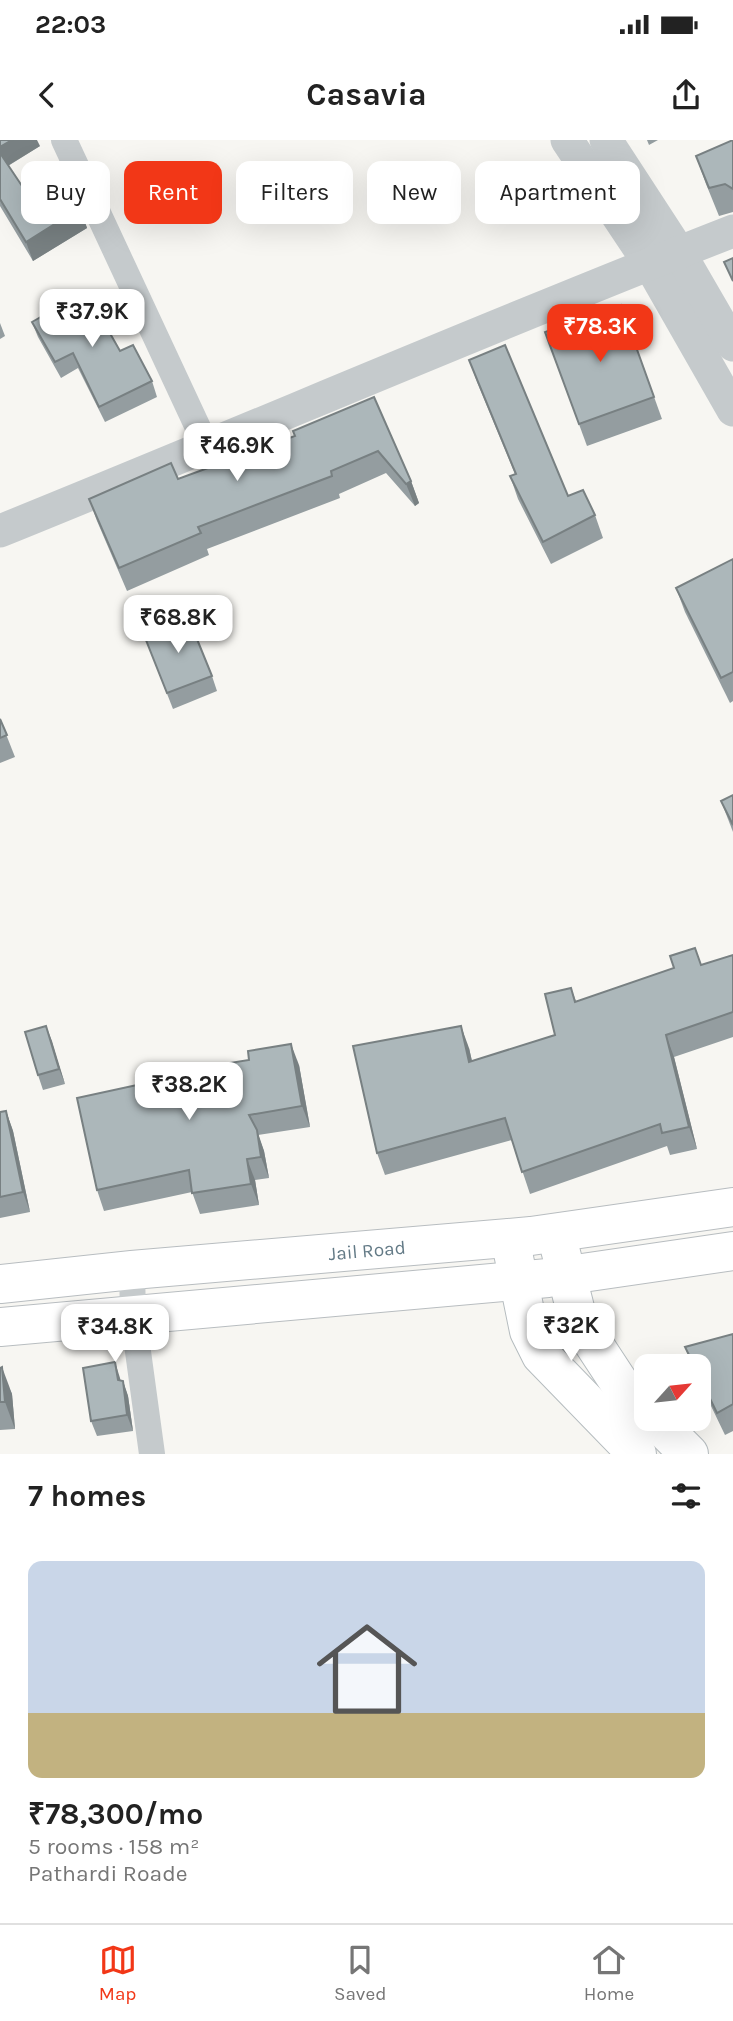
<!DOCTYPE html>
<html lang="en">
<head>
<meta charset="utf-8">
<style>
	body { margin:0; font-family:Karla,sans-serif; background:#f2f2f2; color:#222; height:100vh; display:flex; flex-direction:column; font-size:26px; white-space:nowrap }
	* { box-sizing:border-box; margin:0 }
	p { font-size:23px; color:#767676 }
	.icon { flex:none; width:38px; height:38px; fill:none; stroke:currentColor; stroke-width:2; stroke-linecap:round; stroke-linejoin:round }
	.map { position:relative; height:1314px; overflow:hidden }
	.drawer { display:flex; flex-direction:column; background:#fff; flex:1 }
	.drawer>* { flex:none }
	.guide { position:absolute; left:21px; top:21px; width:691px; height:63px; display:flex; gap:14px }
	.needle { width:46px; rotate:63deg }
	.tools { position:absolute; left:634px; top:1214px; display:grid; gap:14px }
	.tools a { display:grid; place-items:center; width:77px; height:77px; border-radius:14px; background:#fff; box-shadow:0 7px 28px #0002; font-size:35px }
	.price { position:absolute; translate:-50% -60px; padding:0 16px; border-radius:14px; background:#fff; color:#222; font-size:23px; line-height:46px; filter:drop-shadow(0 2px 4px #0008) }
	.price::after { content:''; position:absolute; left:50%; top:42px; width:21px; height:16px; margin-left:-10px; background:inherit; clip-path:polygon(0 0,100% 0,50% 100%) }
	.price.active { background:#f23717; color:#fff }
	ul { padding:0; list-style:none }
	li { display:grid; align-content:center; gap:14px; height:371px; padding:0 28px }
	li+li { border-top:2px solid #e0e0e0 }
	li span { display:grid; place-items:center; height:217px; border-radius:14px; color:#555 }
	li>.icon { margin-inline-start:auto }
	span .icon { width:126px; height:126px; fill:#fffc; stroke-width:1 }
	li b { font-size:30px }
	h2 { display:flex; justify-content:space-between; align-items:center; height:84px; padding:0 28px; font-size:30px }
	.tag { padding:0 24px; border-radius:14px; background:#fff; box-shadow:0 7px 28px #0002; font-size:24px; line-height:63px }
	.tag.active { background:#f23717; color:#fff }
	.status { display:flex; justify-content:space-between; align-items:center; height:49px; padding:0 35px; background:#fff; direction:ltr }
	.status svg { height:19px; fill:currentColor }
	header { display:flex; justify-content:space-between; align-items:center; height:91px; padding:0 28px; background:#fff; font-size:32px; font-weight:700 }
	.menu { display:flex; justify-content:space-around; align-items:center; height:98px; border-top:2px solid #e0e0e0; background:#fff; font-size:19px; color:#767676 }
	.menu a { display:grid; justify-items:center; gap:4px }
	.menu .active { color:#f23717 }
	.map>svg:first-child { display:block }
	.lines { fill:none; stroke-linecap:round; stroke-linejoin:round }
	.secondary-casing { stroke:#b5bcbf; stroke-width:40 }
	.primary-casing { stroke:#b8bdc0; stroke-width:40 }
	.minor { stroke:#c5cacc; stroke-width:26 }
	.tertiary { stroke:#c5cacc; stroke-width:33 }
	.secondary { stroke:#fff; stroke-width:38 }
	.primary { stroke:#fff; stroke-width:38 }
	.wall { fill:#949da0 }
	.shaded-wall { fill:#788082 }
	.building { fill:#acb7ba; stroke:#788082; stroke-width:2 }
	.labels { text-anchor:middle; stroke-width:7; stroke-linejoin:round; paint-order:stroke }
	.street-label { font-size:19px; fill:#637a86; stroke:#fff }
</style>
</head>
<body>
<div class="status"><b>22:03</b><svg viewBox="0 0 49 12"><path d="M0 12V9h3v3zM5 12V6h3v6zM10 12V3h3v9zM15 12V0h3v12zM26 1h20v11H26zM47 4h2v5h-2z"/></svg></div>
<header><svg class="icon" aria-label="back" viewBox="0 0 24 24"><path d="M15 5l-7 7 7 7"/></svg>Casavia<svg class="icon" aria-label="share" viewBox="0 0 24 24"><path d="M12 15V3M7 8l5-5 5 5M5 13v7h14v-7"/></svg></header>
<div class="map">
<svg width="733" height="1314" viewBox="0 0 733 1314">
	<rect width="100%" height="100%" fill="#f7f6f2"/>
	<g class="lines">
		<defs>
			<g id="secondary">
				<path d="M556 1093 578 1180 620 1244 646 1271"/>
				<path d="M510 1098 529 1191 541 1215 637 1314"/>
				<path d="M654 1279 689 1314"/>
			</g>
			<g id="primary">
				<path d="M0 1144 132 1130 531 1096 733 1067"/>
				<path d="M0 1187 548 1138 733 1111"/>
			</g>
		</defs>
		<!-- secondary casing -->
		<use href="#secondary" class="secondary-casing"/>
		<!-- primary casing -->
		<use href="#primary" class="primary-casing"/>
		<!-- minor -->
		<g class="minor">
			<path d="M64 0 207 307"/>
			<path d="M132 1130 133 1175 152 1314"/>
		</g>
		<!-- tertiary -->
		<g class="tertiary">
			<path d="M567 0 649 123 733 270"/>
			<path d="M606 0 679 112 733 205"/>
			<path d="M0 391C245 292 487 187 733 91"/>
		</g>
		<!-- secondary -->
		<use href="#secondary" class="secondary"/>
		<!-- primary -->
		<use href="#primary" class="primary"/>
	</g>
	<!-- wall -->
	<g class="wall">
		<path d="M0 0 40 6 8 26 26 52 80 68 87 88 33 121 0 66Z"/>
		<path d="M647 0H658L649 5Z"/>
		<path d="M733 0V72L719 76 706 44 696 16Z"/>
		<path d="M621 165 662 279 587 306 545 192Z"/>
		<path d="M32 182 120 211 152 241 157 257 105 282 78 228 61 238 38 197Z"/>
		<path d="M0 183 5 196 0 199Z"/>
		<path d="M469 220 568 356 595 375 603 398 551 424 518 359 510 336 515 334 477 242Z"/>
		<path d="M374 257 411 341 419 363 415 366 386 333 339 354 340 358 207 409 209 415 127 451 97 381 89 359 178 339 295 296Z"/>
		<path d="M733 419V561L730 563 685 472 676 448Z"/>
		<path d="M144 495 212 536 217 551 173 569Z"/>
		<path d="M0 579 15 617 0 623Z"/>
		<path d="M733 655V692L721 661Z"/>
		<path d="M733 815V897L674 917 697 1009 670 1015 667 1006 530 1054 512 1000 385 1035 377 1013 469 908 472 921 555 895 571 848 576 861 701 825Z"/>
		<path d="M46 886 65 944 43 950 38 935Z"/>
		<path d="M299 925 310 987 258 995 264 1011 269 1038 255 1040 259 1065 200 1074 192 1052 104 1071 97 1050 174 937Z"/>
		<path d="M6 971 13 991 30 1072 0 1078V972Z"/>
		<path d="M733 1194V1291L725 1295 698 1239V1227H692L685 1207Z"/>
		<path d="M0 1228 12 1254 15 1289 0 1290Z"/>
		<path d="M121 1240 123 1241 128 1256 133 1291 97 1296 91 1281Z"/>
	</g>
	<!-- shaded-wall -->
	<g class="shaded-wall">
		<path d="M12 0H37L40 6 4 28 0 17V7Z"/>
		<path d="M80 68 87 88 33 121 26 102Z"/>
		<path d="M411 341 419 363 415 366 406 344Z"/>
		<path d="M46 886 52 901 65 944 59 929Z"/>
		<path d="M461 886 469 908 477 944 469 922Z"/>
		<path d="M666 895 674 917 697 1009 689 987Z"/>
		<path d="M291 904 299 925 310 987 302 966Z"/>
		<path d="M6 971 13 991 30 1072 23 1052Z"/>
		<path d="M257 990 264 1011 269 1038 261 1017Z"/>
		<path d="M247 1019 255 1040 259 1065 251 1044Z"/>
		<path d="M115 1222 120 1238 123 1255 118 1240Z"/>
		<path d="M2 1227 12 1254 15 1289 5 1262Z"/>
		<path d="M123 1241 128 1256 133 1291 127 1275Z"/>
	</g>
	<!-- building -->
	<g class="building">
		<path d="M0 0H12L0 7Z"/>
		<path d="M733 0V49L725 44 709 48 696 16Z"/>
		<path d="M0 13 26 52 58 32 80 68 26 102 0 59Z"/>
		<path d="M733 118V141L724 122Z"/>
		<path d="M86 151 120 211 133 205 152 241 99 267 73 213 55 222 32 182Z"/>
		<path d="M621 165 654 257 579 284 545 192Z"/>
		<path d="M505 205 568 356 583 350 595 375 543 402 510 336 516 334 469 220Z"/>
		<path d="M374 257 411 341 406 344 378 311 331 331 332 336 198 387 201 393 119 428 89 359 171 323 178 339 295 296 293 291Z"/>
		<path d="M733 419V532L721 538 676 448Z"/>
		<path d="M188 477 212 536 167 553 144 495Z"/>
		<path d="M0 579 7 595 0 598Z"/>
		<path d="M733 655V685L721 661Z"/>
		<path d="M695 808 701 825 733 815V872L666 895 689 987 662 993 660 984 522 1032 505 978 377 1013 353 906 461 886 469 922 555 895 545 854 571 848 575 862 674 828 670 816Z"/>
		<path d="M46 886 59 929 38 935 25 892Z"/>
		<path d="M291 904 302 966 249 975 257 990 261 1017 247 1019 251 1044 192 1053 189 1030 97 1050 77 958 174 937 173 932 249 920 248 911Z"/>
		<path d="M6 971 23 1052 0 1057V972Z"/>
		<path d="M733 1194V1264L717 1273 698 1234V1227H695L685 1207Z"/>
		<path d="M115 1222 118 1240 123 1241 127 1275 91 1281 83 1228Z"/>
		<path d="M2 1227 5 1262H0V1228Z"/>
	</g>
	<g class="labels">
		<!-- street labels -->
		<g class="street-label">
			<text transform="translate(367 1110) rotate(-5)" y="7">Jail Road</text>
		</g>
	</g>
</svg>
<div class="tools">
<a><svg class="needle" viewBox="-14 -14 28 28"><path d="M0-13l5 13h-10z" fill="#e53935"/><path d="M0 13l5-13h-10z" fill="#767676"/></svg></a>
</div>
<b class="price" style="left:92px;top:209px">₹37.9K</b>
<b class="price active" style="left:600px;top:224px">₹78.3K</b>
<b class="price" style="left:237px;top:343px">₹46.9K</b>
<b class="price" style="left:178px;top:515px">₹68.8K</b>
<b class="price" style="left:189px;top:982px">₹38.2K</b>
<b class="price" style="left:571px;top:1223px">₹32K</b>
<b class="price" style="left:115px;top:1224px">₹34.8K</b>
<div class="guide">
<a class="tag">Buy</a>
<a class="tag active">Rent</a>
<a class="tag">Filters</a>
<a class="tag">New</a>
<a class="tag">Apartment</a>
</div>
</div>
<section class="drawer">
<h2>7 homes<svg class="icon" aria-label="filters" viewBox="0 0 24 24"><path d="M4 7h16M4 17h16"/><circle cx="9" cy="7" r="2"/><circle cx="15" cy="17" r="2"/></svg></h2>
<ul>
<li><span style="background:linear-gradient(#c9d6e8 70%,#c2b280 0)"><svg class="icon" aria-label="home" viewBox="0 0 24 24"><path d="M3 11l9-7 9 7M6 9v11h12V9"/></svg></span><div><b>₹78,300/mo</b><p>5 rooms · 158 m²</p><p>Pathardi Roade</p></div></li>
</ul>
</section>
<nav class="menu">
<a class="active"><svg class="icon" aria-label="map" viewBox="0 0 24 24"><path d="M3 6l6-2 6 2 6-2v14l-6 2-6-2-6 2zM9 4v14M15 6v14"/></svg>Map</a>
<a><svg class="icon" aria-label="saved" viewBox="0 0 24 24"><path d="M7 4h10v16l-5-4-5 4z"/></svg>Saved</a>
<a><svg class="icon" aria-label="home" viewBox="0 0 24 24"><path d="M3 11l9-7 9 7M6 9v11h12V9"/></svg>Home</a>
</nav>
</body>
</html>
